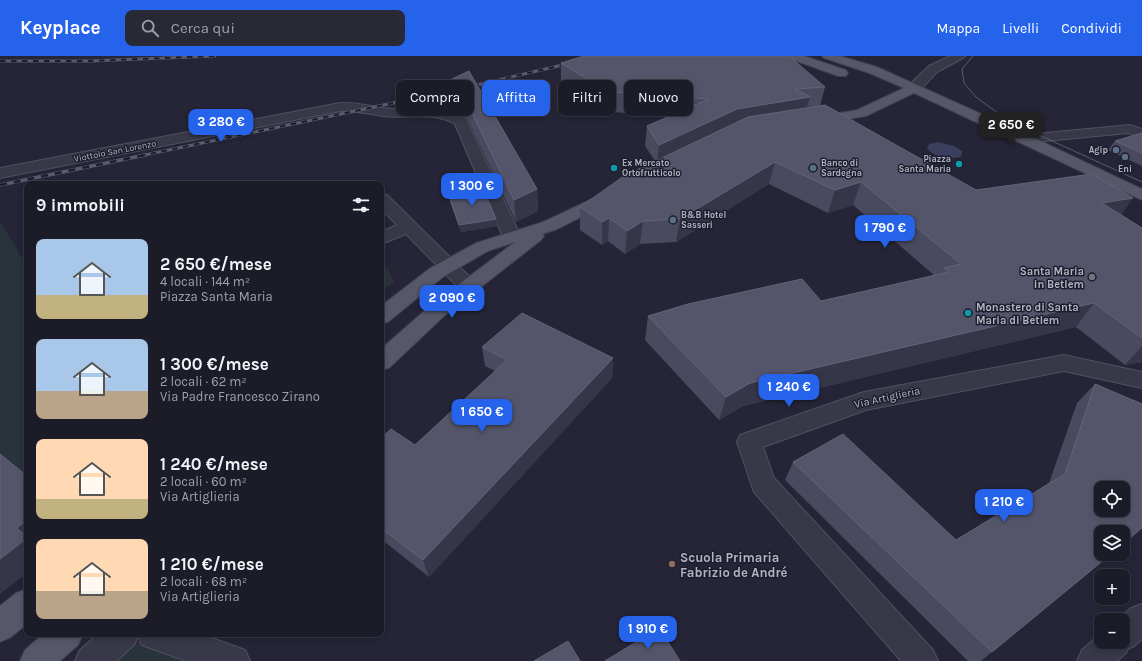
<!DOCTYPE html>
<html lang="it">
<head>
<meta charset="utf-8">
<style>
	body { margin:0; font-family:Karla,sans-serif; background:#292935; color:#f1f3f6; height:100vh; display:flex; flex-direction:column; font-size:15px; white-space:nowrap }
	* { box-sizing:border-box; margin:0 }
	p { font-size:13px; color:#a0a1a8 }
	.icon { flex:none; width:22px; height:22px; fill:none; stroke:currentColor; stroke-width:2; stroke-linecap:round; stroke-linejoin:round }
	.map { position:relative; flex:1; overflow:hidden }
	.details { position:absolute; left:24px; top:125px; width:360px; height:456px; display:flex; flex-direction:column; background:#1c1c29; border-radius:8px; box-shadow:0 2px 6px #0003,0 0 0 1px #3a3a46 }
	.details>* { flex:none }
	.hud { position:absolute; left:396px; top:24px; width:380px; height:36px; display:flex; gap:8px }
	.buttons { position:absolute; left:1094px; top:425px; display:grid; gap:8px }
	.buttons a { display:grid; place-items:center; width:36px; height:36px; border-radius:8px; background:#1c1c29; box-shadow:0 2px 6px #0003,0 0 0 1px #3a3a46; font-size:20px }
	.price { position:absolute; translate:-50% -34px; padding:0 9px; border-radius:8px; background:#2563eb; color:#fff; font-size:13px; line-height:26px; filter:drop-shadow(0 1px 2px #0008) }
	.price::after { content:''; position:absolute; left:50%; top:24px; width:12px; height:9px; margin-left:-6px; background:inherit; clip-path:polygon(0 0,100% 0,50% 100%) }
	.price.current { background:#222; color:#fff }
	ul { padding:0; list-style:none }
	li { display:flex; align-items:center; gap:12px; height:100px; padding:0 12px }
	li span { display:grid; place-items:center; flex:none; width:112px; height:80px; border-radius:8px; color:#555 }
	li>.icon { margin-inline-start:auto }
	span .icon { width:48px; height:48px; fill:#fffc; stroke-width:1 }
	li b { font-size:17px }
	h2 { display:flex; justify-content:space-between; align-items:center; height:48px; padding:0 12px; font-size:17px }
	.chip { padding:0 14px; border-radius:8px; background:#1c1c29; box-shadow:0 2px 6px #0003,0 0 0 1px #3a3a46; font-size:14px; line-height:36px }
	.chip.current { background:#2563eb; color:#fff }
	header { display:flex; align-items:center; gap:24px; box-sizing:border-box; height:56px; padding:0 20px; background:#2563eb; color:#fff }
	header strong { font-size:19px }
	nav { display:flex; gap:22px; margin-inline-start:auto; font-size:14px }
	.search { width:280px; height:36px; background:#292935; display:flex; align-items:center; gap:10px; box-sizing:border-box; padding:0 14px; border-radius:8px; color:#a0a1a8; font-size:15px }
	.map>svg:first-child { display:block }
	.green { fill:#29333b }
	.water { fill:#3c3e5e }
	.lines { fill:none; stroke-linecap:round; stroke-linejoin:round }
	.minor-casing { stroke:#505060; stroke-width:2 }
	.major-casing { stroke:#3e3f4e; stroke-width:2 }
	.minor { fill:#383848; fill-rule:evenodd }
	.major { fill:#565768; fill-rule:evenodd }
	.tram { stroke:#5a5b6e; stroke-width:1 }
	.rail-far1-casing { stroke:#5a5b6e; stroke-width:3 }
	.rail-casing { stroke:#5a5b6e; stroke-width:3.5 }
	.rail-far1 { stroke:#1d1e2d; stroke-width:2; stroke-dasharray:5.5; stroke-linecap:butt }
	.rail { stroke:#1d1e2d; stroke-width:2.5; stroke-dasharray:7; stroke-linecap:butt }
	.wall { fill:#494a5f; fill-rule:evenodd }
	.shaded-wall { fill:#36364a }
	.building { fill:#54556a; stroke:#636478; fill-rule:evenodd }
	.service-dot { fill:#5c6f8a; stroke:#1d1e2d; stroke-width:1.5 }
	.culture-dot { fill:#0f9aa8; stroke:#1d1e2d; stroke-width:1.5 }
	.worship-dot { fill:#6b7280; stroke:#1d1e2d; stroke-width:1.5 }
	.education-dot { fill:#8d6e63; stroke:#1d1e2d; stroke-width:1.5 }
	.labels { text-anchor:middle; stroke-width:3; stroke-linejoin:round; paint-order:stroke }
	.far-poi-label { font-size:9px; font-weight:bold; fill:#b3b3c4; stroke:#1d1e2d; text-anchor:start }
	.far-street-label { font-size:9px; fill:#b3b3c4; stroke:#1d1e2d }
	.poi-label { font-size:11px; font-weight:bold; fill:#b3b3c4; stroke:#1d1e2d; text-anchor:end }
	.street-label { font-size:11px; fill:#b3b3c4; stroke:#1d1e2d }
	.near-poi-label { font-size:13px; font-weight:bold; fill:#b3b3c4; stroke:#1d1e2d; text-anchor:start }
</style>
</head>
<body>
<header>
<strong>Keyplace</strong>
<div class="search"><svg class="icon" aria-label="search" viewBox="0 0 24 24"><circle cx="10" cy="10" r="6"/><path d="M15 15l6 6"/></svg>Cerca qui</div>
<nav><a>Mappa</a><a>Livelli</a><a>Condividi</a></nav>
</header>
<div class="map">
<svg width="1142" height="605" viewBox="0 0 1142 605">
	<rect width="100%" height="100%" fill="#252537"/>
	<!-- green -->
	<g class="green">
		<path d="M0 165 27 210V421L0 405Z"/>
		<path d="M386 210 394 226 381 235V212Z"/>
		<path d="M136 584 193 605H112Z"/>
	</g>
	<!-- water -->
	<path class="water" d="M938 86 954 90 962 95 961 101C948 103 937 102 927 93L929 88Z"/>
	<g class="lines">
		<defs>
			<g id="minor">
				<path d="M950 0H965L963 2 937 16 919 35H909L908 32 909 29 929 10Z"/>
				<path d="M340 47C355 46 369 50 383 52 412 55 439 48 466 63L521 181 518 185 512 186 506 185 503 181 455 68C432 55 408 63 383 60 368 58 355 54 340 55L0 122V112Z"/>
				<path d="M1130 69 1142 73V82L1128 77 1025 87 1020 86 1018 83 1020 80 1025 79Z"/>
				<path d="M381 138 387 139 475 226 478 230 475 234 468 236 461 234 406 178 381 188V176L397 169 381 153Z"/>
				<path d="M1064 299 1142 316V332L1064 315 866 354 763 391 774 422 933 594 938 605H901L754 436 737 386 740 379 864 336Z"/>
				<path d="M1142 548V583L1134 590 1128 593 1126 597 1117 605H1077L1082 594 1101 577V586H1123V564H1117L1131 552Z"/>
				<path d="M98 578H201L245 594 250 605H186L142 589 138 580 134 589 116 605H75L80 594Z"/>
			</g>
			<g id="major">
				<path d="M786 0H804L846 14 848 17 846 20H838L788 2Z"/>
				<path d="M822 0H840L877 11 1030 80 1142 133V144L914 37 866 60 816 69 811 68 809 65 811 62 857 54 904 32 869 17 824 2Z"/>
				<path d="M607 136 613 137 615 141 613 145 555 174 542 178 544 180 541 184 444 260 389 312 381 314V293L430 250 515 186 488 195 443 221 388 266 381 268V250L429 213 476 187 543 166Z"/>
				<path d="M27 533V568L11 581 0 586V550L16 537Z"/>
				<path d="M43 578H83L78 589 60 605H20L25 594Z"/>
			</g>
		</defs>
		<!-- minor casing -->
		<use href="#minor" class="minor-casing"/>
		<!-- major casing -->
		<use href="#major" class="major-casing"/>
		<!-- minor -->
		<use href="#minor" class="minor"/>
		<!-- major -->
		<use href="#major" class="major"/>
		<!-- tram -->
		<path class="tram" d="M973 0 962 13 964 27 976 41 995 55 1039 79 1142 126"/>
		<defs>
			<g id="rail-far1">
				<path d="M0 5H89L215 0"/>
				<path d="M140 100 460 33 571 7"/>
			</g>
			<path id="rail" d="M0 129 145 99"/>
		</defs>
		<!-- rail-far1 casing -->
		<use href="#rail-far1" class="rail-far1-casing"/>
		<!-- rail casing -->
		<use href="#rail" class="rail-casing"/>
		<!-- rail-far1 -->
		<use href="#rail-far1" class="rail-far1"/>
		<!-- rail -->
		<use href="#rail" class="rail"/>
	</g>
	<!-- wall -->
	<g class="wall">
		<path d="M561 7 825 31 820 50 976 134 1121 159 1142 172V306L1125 309 1076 271 743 350 719 364 645 284 648 260 821 245 935 220 853 149 828 157 769 128 676 186 640 188 625 198 608 185 602 189 580 174V151L655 105 645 90 647 70 670 60 599 55 594 46 561 25ZM819 50 807 52V51Z"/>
		<path d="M450 24 537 133 538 155 516 166 467 62 460 59 453 44Z"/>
		<path d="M1142 77V110L1108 94 1115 85Z"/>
		<path d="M449 139 497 170 461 176 450 146Z"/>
		<path d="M482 291 613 302 612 322 429 521 381 483V382L415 389 495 315 485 310Z"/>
		<path d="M1095 328 1142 348 992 596 981 605H968L785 424 793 406 956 484 1049 427 1077 347Z"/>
	</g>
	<!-- shaded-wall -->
	<g class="shaded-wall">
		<path d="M810 41 804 61 657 109 659 89 737 53Z"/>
		<path d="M775 106 769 128 676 186 680 163Z"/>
		<path d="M861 126 853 149 828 157 835 134Z"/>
		<path d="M537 133 538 155 516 166 514 144Z"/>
		<path d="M1133 142 1117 165 1102 147Z"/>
		<path d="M609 162 608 185 602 189V166Z"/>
		<path d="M496 163 497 170 461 176 459 169Z"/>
		<path d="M643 165 640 188 625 198 627 175Z"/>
		<path d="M1094 247 1076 271 743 350 719 364 726 341 750 327Z"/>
		<path d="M1142 290V306L1125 309Z"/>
		<path d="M613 302 612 322 429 521 423 504Z"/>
		<path d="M27 464V481L17 472Z"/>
		<path d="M27 482V517L0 538V503Z"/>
	</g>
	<!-- building -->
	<g class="building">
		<path d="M584 0H789L825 31 795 33 810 41 737 53 659 89 647 70 709 43 600 35 594 27 561 7Z"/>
		<path d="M469 15 537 133 514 144 465 42 457 39 450 24Z"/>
		<path d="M825 49 976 134 1092 118 1133 142 1102 147 1142 172V282L1094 247 750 327 726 341 648 260 688 248 802 223 821 245 949 216 944 212 961 208 861 126 835 134 775 106 680 163 643 165 627 175 609 162 602 166 580 151 624 120 748 61Z"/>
		<path d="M1142 77V97L1115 85Z"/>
		<path d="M483 133 496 163 459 169 449 139Z"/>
		<path d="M522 257 613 302 423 504 381 472V382L391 373 415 389 507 304 482 291Z"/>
		<path d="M1095 328 1142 348V472L1123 488V476H1101V498H1111L992 596 793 406 843 378 956 484 1065 418ZM1101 432H1123V454H1101Z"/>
		<path d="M0 398 27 420V464L17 472 27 481V482L0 503Z"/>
		<path d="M659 572 680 605H605Z"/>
		<path d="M568 585 580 605H534Z"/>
	</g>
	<!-- markers -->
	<g class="service-dot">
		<circle cx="1116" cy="94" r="4"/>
		<circle cx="1125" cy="101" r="4"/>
		<circle cx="813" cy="112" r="4"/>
		<circle cx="673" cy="164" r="4"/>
	</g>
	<g class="culture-dot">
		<circle cx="959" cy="108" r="4"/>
		<circle cx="614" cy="112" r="4"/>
		<circle cx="968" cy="257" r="4"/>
	</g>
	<circle class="worship-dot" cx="1092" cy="221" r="4"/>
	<circle class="education-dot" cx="672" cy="508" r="4"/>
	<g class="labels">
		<!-- far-poi labels -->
		<g class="far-poi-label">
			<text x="1108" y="97" text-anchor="end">Agip</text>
			<text x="951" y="106" text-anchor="end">Piazza<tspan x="951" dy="10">Santa Maria</tspan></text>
			<text x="622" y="110">Ex Mercato<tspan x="622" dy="10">Ortofrutticolo</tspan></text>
			<text x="821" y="110">Banco di<tspan x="821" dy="10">Sardegna</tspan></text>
			<text x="1125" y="116" text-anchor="middle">Eni</text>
			<text x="681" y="162">B&amp;B Hotel<tspan x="681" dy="10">Sasseri</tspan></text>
		</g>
		<!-- far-street labels -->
		<g class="far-street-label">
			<text transform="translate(115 95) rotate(-11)" y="3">Viottolo San Lorenzo</text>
		</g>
		<!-- poi labels -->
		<g class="poi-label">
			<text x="1084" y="219">Santa Maria<tspan x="1084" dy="13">in Betlem</tspan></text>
			<text x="976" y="255" text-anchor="start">Monastero di Santa<tspan x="976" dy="13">Maria di Betlem</tspan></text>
		</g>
		<!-- street labels -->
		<g class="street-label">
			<text transform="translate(887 341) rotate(-12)" y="4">Via Artiglieria</text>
		</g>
		<!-- near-poi labels -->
		<g class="near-poi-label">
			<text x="680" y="506">Scuola Primaria<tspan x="680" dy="15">Fabrizio de André</tspan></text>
		</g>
	</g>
</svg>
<div class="buttons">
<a><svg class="icon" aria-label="locate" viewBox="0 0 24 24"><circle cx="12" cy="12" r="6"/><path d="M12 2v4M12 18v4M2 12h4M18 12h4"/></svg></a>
<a><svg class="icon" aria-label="layers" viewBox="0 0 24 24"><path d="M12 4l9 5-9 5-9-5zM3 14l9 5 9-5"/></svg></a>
<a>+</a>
<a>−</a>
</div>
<b class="price" style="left:221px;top:87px">3 280 €</b>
<b class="price current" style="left:1011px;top:90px">2 650 €</b>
<b class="price" style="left:472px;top:151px">1 300 €</b>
<b class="price" style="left:885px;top:193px">1 790 €</b>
<b class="price" style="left:452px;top:263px">2 090 €</b>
<b class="price" style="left:789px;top:352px">1 240 €</b>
<b class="price" style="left:482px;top:377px">1 650 €</b>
<b class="price" style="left:1004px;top:467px">1 210 €</b>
<b class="price" style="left:648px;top:594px">1 910 €</b>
<div class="hud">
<a class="chip">Compra</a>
<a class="chip current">Affitta</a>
<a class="chip">Filtri</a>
<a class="chip">Nuovo</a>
</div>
<section class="details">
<h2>9 immobili<svg class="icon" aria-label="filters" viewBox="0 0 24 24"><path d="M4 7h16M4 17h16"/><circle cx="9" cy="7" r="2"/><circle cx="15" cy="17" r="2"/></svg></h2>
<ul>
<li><span style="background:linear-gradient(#a9c7e8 70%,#c2b280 0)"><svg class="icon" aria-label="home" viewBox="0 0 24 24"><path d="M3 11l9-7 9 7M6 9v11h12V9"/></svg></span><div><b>2 650 €/mese</b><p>4 locali · 144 m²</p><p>Piazza Santa Maria</p></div></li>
<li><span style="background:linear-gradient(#a9c7e8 65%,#b9a48a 0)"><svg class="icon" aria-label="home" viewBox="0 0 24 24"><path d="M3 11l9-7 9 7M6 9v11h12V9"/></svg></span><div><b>1 300 €/mese</b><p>2 locali · 62 m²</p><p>Via Padre Francesco Zirano</p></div></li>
<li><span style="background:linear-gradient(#ffd9b3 75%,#c2b280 0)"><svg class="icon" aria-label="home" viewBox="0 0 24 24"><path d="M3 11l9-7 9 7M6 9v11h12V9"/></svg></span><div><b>1 240 €/mese</b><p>2 locali · 60 m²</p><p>Via Artiglieria</p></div></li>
<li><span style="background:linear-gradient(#ffd9b3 65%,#b9a48a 0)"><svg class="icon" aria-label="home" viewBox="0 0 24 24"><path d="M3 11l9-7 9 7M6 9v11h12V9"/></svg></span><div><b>1 210 €/mese</b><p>2 locali · 68 m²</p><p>Via Artiglieria</p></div></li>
</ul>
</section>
</div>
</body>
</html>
